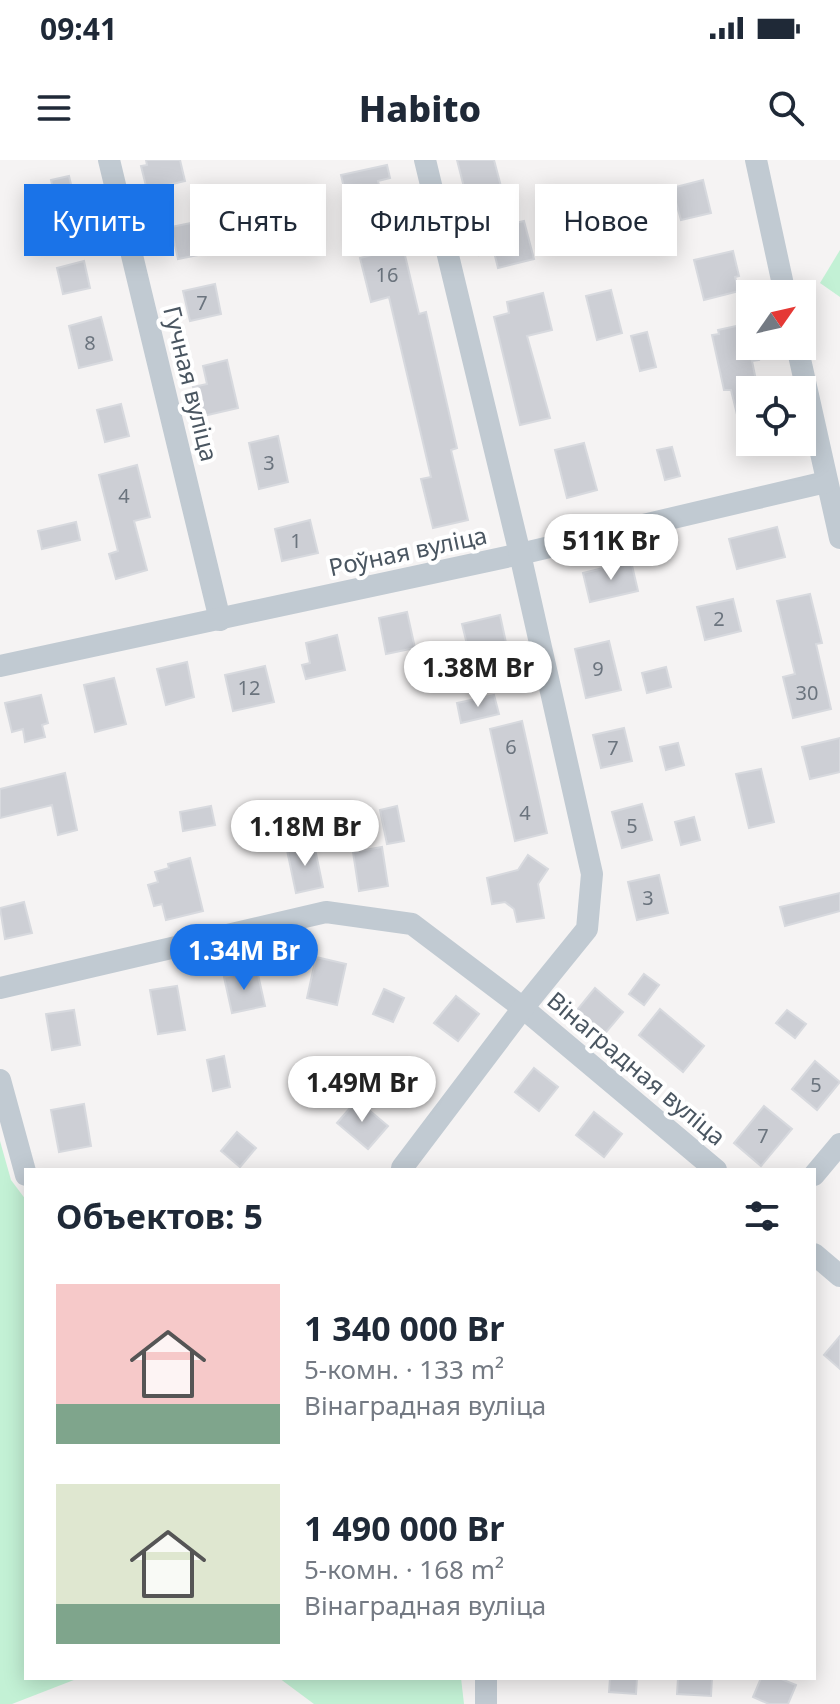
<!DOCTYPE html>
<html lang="ru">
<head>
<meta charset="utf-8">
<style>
	body { margin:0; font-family:"Noto Sans",sans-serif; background:#f2f2f3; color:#1f2937; height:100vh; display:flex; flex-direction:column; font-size:30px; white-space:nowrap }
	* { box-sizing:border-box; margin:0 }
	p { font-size:26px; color:#747a83 }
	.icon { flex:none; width:44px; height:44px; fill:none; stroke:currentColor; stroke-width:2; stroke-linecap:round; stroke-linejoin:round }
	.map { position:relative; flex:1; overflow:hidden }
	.drawer { position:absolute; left:24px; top:1008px; width:792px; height:512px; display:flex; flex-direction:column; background:#fff; border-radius:0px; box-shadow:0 4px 20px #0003 }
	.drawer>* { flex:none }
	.hud { position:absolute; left:24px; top:24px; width:792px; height:72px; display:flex; gap:16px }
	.needle { width:52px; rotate:56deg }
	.tools { position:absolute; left:736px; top:120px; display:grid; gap:16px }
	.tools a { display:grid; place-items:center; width:80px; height:80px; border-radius:0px; background:#fff; box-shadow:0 4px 20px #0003; font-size:40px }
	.price { position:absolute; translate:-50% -68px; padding:0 18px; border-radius:28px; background:#fff; color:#222; font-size:26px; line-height:52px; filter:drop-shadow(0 2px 4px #0008) }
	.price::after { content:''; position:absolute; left:50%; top:48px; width:24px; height:18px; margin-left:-12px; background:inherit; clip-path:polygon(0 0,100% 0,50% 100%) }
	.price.selected { background:#1a73e8; color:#fff }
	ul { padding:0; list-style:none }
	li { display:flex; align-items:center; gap:24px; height:200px; padding:0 32px }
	li span { display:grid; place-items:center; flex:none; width:224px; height:160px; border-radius:0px; color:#555 }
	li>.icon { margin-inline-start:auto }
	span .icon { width:96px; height:96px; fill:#fffc; stroke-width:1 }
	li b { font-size:34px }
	h2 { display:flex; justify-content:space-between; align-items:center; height:96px; padding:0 32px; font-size:34px }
	.pill { padding:0 28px; border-radius:0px; background:#fff; box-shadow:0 4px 20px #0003; font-size:28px; line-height:72px }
	.pill.selected { background:#1a73e8; color:#fff }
	.status { display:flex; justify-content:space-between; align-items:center; height:56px; padding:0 40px; background:#fff; direction:ltr }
	.status svg { height:22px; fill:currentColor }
	header { display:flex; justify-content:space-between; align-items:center; height:104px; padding:0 32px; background:#fff; font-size:36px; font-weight:800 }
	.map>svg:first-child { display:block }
	.green { fill:#c3f1d5 }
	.building { fill:#cdcfd5; stroke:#d7d9de; stroke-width:2 }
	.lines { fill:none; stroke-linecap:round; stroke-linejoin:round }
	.minor { stroke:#c1cad2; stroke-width:22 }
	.labels { text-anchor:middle; stroke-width:8; stroke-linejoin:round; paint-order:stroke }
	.number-label { font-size:20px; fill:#6b747e }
	.street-label { font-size:24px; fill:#4a5661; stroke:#fff }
</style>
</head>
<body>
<div class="status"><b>09:41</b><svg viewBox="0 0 49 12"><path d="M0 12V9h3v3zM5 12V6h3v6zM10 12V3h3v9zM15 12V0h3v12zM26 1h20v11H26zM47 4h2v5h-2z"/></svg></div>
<header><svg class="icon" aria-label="menu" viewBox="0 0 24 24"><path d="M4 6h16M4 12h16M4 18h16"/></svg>Habito<svg class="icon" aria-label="search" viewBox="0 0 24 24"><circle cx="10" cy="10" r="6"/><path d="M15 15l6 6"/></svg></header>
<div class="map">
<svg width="840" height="1544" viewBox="0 0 840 1544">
	<rect width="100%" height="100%" fill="#f5f3f3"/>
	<!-- green -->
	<g class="green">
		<path d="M840 90V137L820 123Z"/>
		<path d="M0 981 11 1020 26 1040V1518H79L12 1544H0Z"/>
		<path d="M279 1518H461L464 1544H314Z"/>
	</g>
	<!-- building -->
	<g class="building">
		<path d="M146 0H180L185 21 147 30 141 6 147 5Z"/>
		<path d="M457 0H494L503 34 468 43Z"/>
		<path d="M387 5 390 18 378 21 385 51 351 59 341 15Z"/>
		<path d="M69 16 76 45 41 54 37 39 54 34 51 20Z"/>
		<path d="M703 20 711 53 681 60 672 28Z"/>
		<path d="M585 33 592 62 573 67 566 37Z"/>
		<path d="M201 61 208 93 178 99 171 67Z"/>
		<path d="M524 61 534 99 498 108 494 92 479 95 473 73Z"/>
		<path d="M403 87 419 154 426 152 457 288 451 290 468 360 433 368 421 319 431 317 389 137 371 142 360 98Z"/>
		<path d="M733 91 739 116 735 117 739 131 704 140 694 100Z"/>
		<path d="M84 101 90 128 63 134 57 108Z"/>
		<path d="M215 124 221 154 190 161 183 131Z"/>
		<path d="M611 130 622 173 597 180 586 136Z"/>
		<path d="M543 133 552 170 527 176 550 258 520 265 494 157 509 153 507 142Z"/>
		<path d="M101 157 112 200 79 208 69 166Z"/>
		<path d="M750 163V186H756L759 200 752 201 758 230H750V286L745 287 731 230H724L712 175 719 174 718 170Z"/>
		<path d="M647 172 656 207 640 211 631 176Z"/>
		<path d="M227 200 238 248 199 257 193 227 207 224 203 206Z"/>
		<path d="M121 244 129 276 105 282 97 250Z"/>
		<path d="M278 276 288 322 259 329 249 283Z"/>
		<path d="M584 283 597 330 567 338 555 290Z"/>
		<path d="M672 287 680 316 665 320 657 290Z"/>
		<path d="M137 305 150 357 134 361 147 410 116 419 109 394 118 391 99 315Z"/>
		<path d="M310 360 318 393 282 401 275 369Z"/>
		<path d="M76 362 80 380 42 389 38 371Z"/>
		<path d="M777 367 785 397 737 409 729 379Z"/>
		<path d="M631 401 638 431 590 442 583 413Z"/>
		<path d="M810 434 822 483 816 484 831 549 793 558 783 517 795 514 777 441Z"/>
		<path d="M733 439 741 471 705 480 697 447Z"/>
		<path d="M407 452 415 488 386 494 379 458Z"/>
		<path d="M500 455 508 492 471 501 462 464Z"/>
		<path d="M337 475 345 510 306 519 302 505 310 503 306 483Z"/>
		<path d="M609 481 621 530 586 538 575 489Z"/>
		<path d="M187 502 194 537 166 545 157 509Z"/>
		<path d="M265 506 274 542 233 551 225 515Z"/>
		<path d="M666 507 671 527 647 533 642 513Z"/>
		<path d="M114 518 126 564 95 572 84 525Z"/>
		<path d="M41 535 48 563 42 565 45 577 25 582 23 569 12 572 5 543Z"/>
		<path d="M494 535 499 554 461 563 457 543Z"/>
		<path d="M522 561 547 673 515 681 490 569Z"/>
		<path d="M624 568 632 601 601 608 593 575Z"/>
		<path d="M840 578V612L810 619 802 587Z"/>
		<path d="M678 583 684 605 666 610 660 587Z"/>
		<path d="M761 609 774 662 749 668 736 614Z"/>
		<path d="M65 613 77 670 58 675 52 645 0 658V629Z"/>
		<path d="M642 644 652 680 622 688 612 652Z"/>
		<path d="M211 646 215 665 183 671 180 652Z"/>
		<path d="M397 646 404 681 387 684 380 650Z"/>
		<path d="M694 657 700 680 681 685 675 662Z"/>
		<path d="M314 684 323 727 296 733 287 690Z"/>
		<path d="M382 687 388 726 359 731 353 692Z"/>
		<path d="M528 695 548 709 538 724 544 758 517 762 514 749 505 742 492 744 487 718 518 710Z"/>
		<path d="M190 698 203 751 166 760 162 744 154 746 148 725 158 722 155 712 169 708 168 704Z"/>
		<path d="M659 715 668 753 637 760 628 722Z"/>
		<path d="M840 733V751L785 766 780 747Z"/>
		<path d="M24 742 32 773 5 779 0 748Z"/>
		<path d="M316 797 346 804 337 845 307 838Z"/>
		<path d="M257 810 265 846 232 853 224 817Z"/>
		<path d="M644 814 659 825 644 845 629 834Z"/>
		<path d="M177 826 185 870 158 874 150 830Z"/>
		<path d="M595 828 623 852 601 878 573 855Z"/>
		<path d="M384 829 404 838 393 862 373 854Z"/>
		<path d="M456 836 479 854 458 881 434 863Z"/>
		<path d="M660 849 704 886 683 912 639 875Z"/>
		<path d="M74 850 80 885 52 890 46 854Z"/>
		<path d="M787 850 806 864 795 878 776 863Z"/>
		<path d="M224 896 230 927 213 931 207 900Z"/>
		<path d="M815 901 840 922 817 950 792 929Z"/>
		<path d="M364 902 382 921 370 932 353 914Z"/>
		<path d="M534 908 558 927 539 951 515 932Z"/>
		<path d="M357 940 388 966 368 989 337 963Z"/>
		<path d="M84 944 91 986 59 992 51 950Z"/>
		<path d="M764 946 792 969 761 1006 734 983Z"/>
		<path d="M594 952 622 974 604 997 576 975Z"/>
		<path d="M237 972 256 988 240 1007 221 991Z"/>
		<path d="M840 1176V1209L824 1195Z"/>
		<path d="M610 1518H637L636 1534 609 1532Z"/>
		<path d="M678 1518H712L711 1536 677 1534Z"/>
		<path d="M761 1518H779L796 1525 788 1544H769L753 1537Z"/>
	</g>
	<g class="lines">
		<!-- minor -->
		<g class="minor">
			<path d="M109 0 220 460"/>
			<path d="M756 0 785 134"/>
			<path d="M797 186 840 378"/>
			<path d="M0 506 520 394 826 322"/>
			<path d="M0 828 326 752 412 764 523 848 716 1010"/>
			<path d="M0 920 26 1015"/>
			<path d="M402 1008 523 848 587 769 592 714 520 394 425 0"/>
			<path d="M814 1015 840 984"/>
			<path d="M814 1094 840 1116"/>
			<path d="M486 1518V1544"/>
		</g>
	</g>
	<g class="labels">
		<!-- number labels -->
		<g class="number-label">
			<text x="387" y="122">16</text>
			<text x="202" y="150">7</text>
			<text x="90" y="190">8</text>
			<text x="269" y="310">3</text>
			<text x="124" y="343">4</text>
			<text x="296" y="388">1</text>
			<text x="719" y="466">2</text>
			<text x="598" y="516">9</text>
			<text x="249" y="535">12</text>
			<text x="807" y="540">30</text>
			<text x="511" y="594">6</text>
			<text x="613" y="595">7</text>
			<text x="525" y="660">4</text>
			<text x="632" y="673">5</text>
			<text x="648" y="745">3</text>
			<text x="816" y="932">5</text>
			<text x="763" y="983">7</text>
		</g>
		<!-- street labels -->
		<g class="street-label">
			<text transform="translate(190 224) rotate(76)" y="8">Гучная вуліца</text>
			<text transform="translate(408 392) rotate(-12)" y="8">Роўная вуліца</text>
			<text transform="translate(636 909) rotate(40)" y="8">Вінаградная вуліца</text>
		</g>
	</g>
</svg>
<div class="tools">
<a><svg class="needle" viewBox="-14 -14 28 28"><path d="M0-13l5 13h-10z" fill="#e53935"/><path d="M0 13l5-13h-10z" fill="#747a83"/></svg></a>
<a><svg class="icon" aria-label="locate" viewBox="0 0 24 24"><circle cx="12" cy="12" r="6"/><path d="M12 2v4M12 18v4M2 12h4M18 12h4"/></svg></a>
</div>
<b class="price" style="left:611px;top:422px">511K Br</b>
<b class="price" style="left:478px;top:549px">1.38M Br</b>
<b class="price" style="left:305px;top:708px">1.18M Br</b>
<b class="price selected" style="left:244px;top:832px">1.34M Br</b>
<b class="price" style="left:362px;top:964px">1.49M Br</b>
<div class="hud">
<a class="pill selected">Купить</a>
<a class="pill">Снять</a>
<a class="pill">Фильтры</a>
<a class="pill">Новое</a>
</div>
<section class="drawer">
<h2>Объектов: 5<svg class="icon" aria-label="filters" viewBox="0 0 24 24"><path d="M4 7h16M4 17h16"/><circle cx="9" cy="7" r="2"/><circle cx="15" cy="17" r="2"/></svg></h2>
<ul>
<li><span style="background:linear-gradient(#f6c9c9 75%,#7fa58c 0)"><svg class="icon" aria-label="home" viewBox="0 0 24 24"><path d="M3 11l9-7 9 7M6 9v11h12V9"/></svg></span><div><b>1 340 000 Br</b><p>5-комн. · 133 m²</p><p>Вінаградная вуліца</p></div></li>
<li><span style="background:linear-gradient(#dfe7d0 75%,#7fa58c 0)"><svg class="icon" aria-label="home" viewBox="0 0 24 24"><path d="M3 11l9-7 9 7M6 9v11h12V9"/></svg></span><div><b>1 490 000 Br</b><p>5-комн. · 168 m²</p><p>Вінаградная вуліца</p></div></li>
</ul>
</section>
</div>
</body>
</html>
